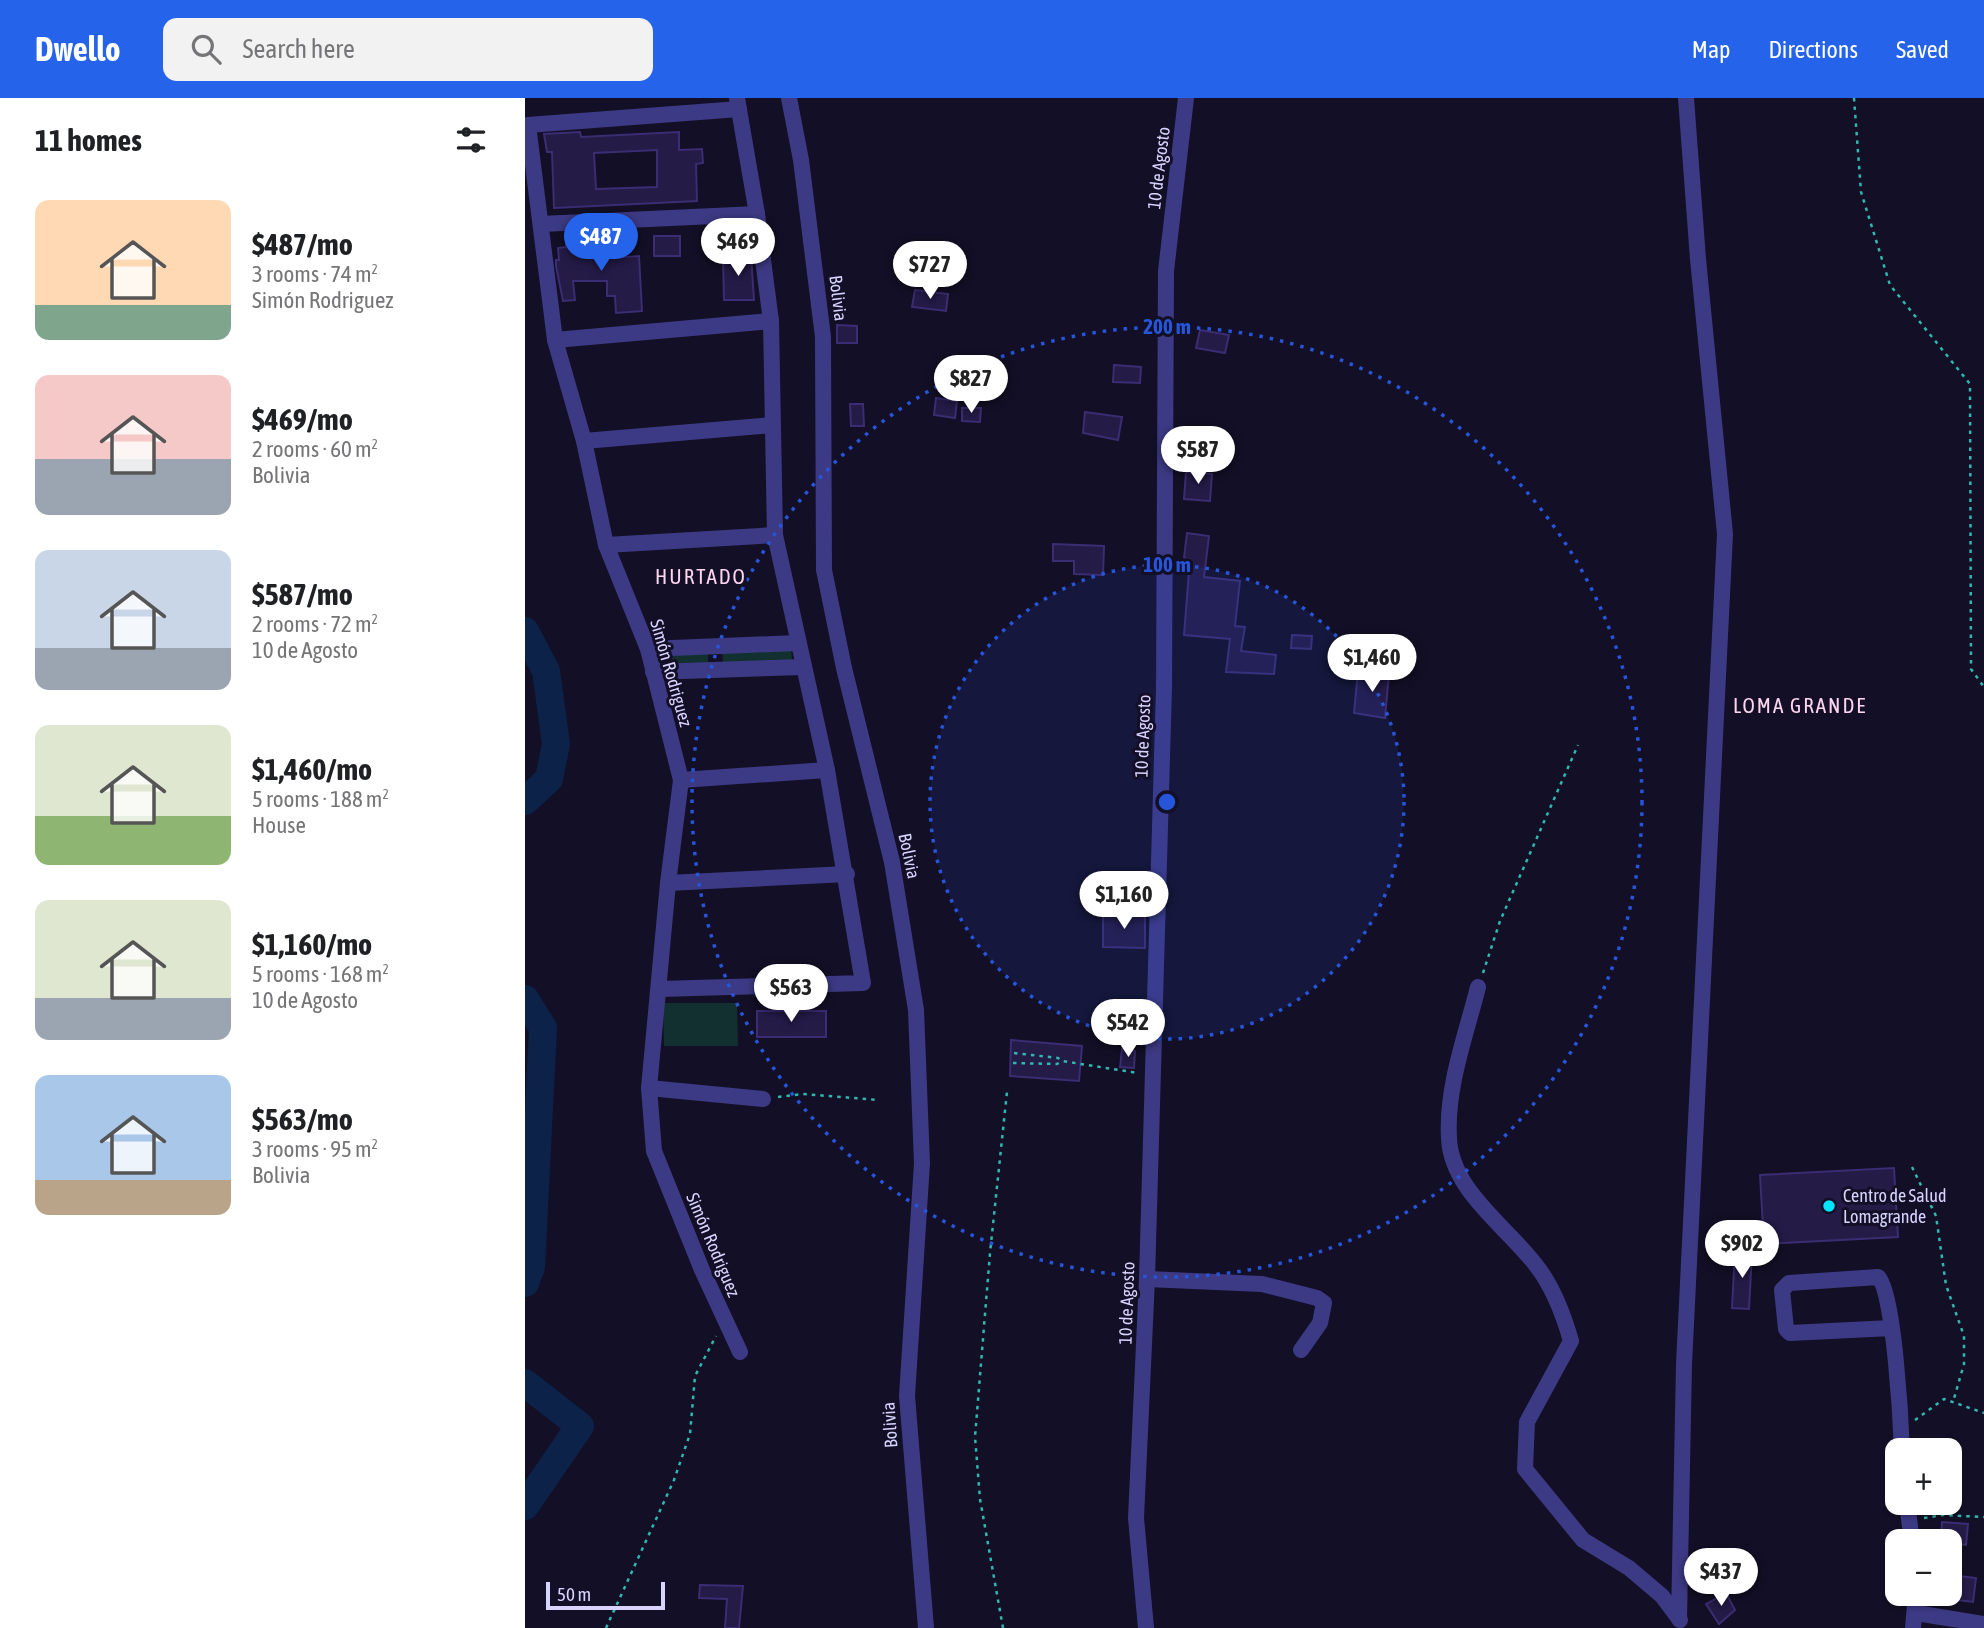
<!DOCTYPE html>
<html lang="en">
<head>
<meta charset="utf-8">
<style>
	body { margin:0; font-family:"Asap Condensed",sans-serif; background:#f2f2f2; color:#202124; height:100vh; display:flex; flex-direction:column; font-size:26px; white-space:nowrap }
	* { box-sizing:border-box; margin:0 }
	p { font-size:23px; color:#757577 }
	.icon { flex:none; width:38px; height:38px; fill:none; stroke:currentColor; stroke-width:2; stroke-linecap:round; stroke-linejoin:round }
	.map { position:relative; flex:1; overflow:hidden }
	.panel { display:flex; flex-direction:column; background:#fff; width:525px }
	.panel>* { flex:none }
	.controls { position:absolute; left:1360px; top:1340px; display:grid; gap:14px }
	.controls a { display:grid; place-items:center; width:77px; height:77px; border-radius:14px; background:#fff; box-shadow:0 2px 5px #0004; font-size:35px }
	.scale { position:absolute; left:21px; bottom:18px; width:119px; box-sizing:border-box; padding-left:7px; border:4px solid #d9d4ff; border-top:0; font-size:19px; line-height:24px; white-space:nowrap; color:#d9d4ff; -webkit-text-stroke:5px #130f26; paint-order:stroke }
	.price { position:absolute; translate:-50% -60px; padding:0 16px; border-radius:24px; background:#fff; color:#222; font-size:23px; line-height:46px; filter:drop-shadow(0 2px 4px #0008) }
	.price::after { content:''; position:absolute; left:50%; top:42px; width:21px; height:16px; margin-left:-10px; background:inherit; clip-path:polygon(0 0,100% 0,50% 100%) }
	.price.current { background:#2563eb; color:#fff }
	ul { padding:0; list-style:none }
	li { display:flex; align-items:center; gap:21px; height:175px; padding:0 35px }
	li span { display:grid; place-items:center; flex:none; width:196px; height:140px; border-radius:14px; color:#555 }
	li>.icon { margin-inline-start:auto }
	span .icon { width:84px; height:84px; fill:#fffc; stroke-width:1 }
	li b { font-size:30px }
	h2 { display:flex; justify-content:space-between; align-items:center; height:84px; padding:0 35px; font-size:30px }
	header { display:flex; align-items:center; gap:42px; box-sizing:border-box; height:98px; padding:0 35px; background:#2563eb; color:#fff }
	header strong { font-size:33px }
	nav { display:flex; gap:38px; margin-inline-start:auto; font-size:24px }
	.search { width:490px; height:63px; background:#f2f2f2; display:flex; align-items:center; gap:18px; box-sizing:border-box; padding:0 24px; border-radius:14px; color:#757577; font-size:26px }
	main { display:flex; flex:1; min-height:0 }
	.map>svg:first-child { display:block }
	.green { fill:#12302f }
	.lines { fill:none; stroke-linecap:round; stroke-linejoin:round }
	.river { stroke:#0c2248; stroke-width:28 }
	.building { fill:#241b47; stroke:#3b2d73; stroke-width:2; fill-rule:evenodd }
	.path { stroke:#2fb8b0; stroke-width:2.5; stroke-dasharray:3.5 5; stroke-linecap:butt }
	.minor { stroke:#3d3a85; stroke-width:16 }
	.ring { fill:none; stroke:#2655da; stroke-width:3.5; stroke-dasharray:3.5 7 }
	.poi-dot { fill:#00e5ff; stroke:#130f26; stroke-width:2.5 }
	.labels { text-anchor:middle; stroke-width:6; stroke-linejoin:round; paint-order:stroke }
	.street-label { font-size:18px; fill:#d9d4ff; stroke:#130f26 }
	.poi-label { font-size:18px; fill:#d9d4ff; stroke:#130f26; text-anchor:start }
	.quarter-label { font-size:21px; letter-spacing:2px; fill:#ffd6f0; stroke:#130f26 }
	.centre { fill:#2655da; stroke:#130f26; stroke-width:3.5 }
	.ring-label { font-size:21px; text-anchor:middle; font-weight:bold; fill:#2655da; stroke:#130f26; stroke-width:6; stroke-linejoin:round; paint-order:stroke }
</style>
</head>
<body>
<header>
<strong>Dwello</strong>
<div class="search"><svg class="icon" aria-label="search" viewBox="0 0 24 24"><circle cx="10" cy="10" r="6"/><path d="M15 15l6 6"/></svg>Search here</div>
<nav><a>Map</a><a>Directions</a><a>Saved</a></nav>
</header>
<main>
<section class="panel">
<h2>11 homes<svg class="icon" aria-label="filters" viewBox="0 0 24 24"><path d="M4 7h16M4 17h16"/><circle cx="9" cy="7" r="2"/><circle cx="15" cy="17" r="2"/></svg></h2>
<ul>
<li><span style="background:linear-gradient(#ffd9b3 75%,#7fa58c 0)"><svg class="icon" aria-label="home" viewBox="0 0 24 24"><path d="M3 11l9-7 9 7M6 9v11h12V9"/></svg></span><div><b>$487/mo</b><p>3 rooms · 74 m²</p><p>Simón Rodriguez</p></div></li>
<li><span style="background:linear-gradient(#f6c9c9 60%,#9aa5b1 0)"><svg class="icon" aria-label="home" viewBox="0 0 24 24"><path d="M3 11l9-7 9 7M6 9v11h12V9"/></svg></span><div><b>$469/mo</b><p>2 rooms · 60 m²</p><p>Bolivia</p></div></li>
<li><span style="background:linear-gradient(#c9d6e8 70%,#9aa5b1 0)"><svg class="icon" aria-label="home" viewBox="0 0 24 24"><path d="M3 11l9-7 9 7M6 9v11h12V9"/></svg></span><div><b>$587/mo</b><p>2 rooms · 72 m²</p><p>10 de Agosto</p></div></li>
<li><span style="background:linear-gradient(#dfe7d0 65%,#8fb573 0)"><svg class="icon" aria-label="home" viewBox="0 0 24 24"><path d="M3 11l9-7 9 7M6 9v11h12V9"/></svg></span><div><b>$1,460/mo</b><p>5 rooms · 188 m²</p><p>House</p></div></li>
<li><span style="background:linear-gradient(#dfe7d0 70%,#9aa5b1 0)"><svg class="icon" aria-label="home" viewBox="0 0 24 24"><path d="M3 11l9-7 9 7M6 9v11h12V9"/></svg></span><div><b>$1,160/mo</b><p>5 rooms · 168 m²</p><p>10 de Agosto</p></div></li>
<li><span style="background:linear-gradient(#a9c7e8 75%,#b9a48a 0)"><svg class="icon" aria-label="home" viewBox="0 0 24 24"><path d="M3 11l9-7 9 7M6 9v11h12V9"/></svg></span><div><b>$563/mo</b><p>3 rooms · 95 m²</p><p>Bolivia</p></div></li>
</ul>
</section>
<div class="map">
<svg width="1459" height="1530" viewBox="0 0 1459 1530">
	<rect width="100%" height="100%" fill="#130f26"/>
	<!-- green -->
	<g class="green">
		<path d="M266 551 267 562 198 565 197 554Z"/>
		<path d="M183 554V566L136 567V556Z"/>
		<path d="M138 905H212L213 948H139Z"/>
	</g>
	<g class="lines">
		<!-- river -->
		<g class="river">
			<path d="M0 533 21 573 31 646 24 681 0 703"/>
			<path d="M0 901 18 930 6 1169 0 1185"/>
			<path d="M0 1285 55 1328 0 1408"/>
		</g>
	</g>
	<!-- building -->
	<g class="building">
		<path d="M55 34 56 39 154 34V52L177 51 178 65 171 66 172 103 29 110 27 54H22L19 36ZM132 52V89L71 91 69 55Z"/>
		<rect x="129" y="138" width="26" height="20"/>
		<path d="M86 144 88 160 114 158 117 213 91 215 90 198H82V183H48L50 202 38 203 31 168V162H34L33 150 41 149V145Z"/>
		<path d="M226 157 229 202H199L198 159Z"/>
		<path d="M390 192 423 196 421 213 387 209Z"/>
		<path d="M312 227 332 228V245H312Z"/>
		<path d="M675 232 704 237 700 255 671 250Z"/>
		<path d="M589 267 616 269 615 285 588 284Z"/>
		<path d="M411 300 432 303 430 320 409 317Z"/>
		<path d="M325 306H338L339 328H326Z"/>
		<path d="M437 310H456L455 324 437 323Z"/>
		<path d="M560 314 597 319 593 342 558 335Z"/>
		<path d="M661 374 687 376 685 403 659 401Z"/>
		<path d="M662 435 684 438 679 479 715 483 710 528 720 529 716 553 751 557 749 576 701 574 705 541 659 537 665 461 659 460Z"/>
		<path d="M528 446 579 448 578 477 549 476V463H528Z"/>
		<path d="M767 537 787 538 786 551 766 550Z"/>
		<path d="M833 573 864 576 860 620 829 615Z"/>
		<path d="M578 815 620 816V850L578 849Z"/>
		<rect x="232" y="913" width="69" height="26"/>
		<path d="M486 942 557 948 554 983 485 978Z"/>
		<path d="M597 951 610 953 609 970 595 969Z"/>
		<path d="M1369 1070 1373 1139 1239 1146 1235 1077Z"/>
		<path d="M1210 1154 1227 1155 1224 1211 1207 1210Z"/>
		<path d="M1417 1424 1443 1426 1441 1447 1416 1444Z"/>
		<path d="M1426 1477 1451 1480 1448 1504 1424 1501Z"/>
		<path d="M175 1487 218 1488 214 1530H200L202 1501 174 1500Z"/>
		<path d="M1201 1495 1210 1512 1194 1526 1181 1506Z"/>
	</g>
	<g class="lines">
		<!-- path -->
		<g class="path">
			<path d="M1329 0 1336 94 1365 187 1445 286 1446 571 1459 589"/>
			<path d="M958 875 975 823 1053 647"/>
			<path d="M489 955 533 960 537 963 613 975"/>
			<path d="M488 965 532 966 537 963"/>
			<path d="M253 999 278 996 354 1002"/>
			<path d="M1387 1069 1411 1118 1421 1187 1439 1238V1266L1428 1304"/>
			<path d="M1390 1322 1419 1301 1459 1315"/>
			<path d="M1399 1420 1418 1417 1459 1419"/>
			<path d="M81 1530 149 1382 165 1336 170 1278 191 1238"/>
			<path d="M478 1530 455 1401 450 1339 465 1155 482 994"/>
		</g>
		<!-- minor -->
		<g class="minor">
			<path d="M264 0 276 62 298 239 299 472 319 570 367 764 391 912 397 1065 382 1298 401 1530"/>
			<path d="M214 11 3 27 30 242 59 343 81 447 123 551 156 682 143 785 124 990 129 1053 177 1172 215 1254"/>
			<path d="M16 126 232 116"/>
			<path d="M30 242 246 223"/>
			<path d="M59 343 247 327"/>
			<path d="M81 447 250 437"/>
			<path d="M123 551 273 545"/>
			<path d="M128 574 278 569"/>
			<path d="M156 682 302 672"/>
			<path d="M143 785 322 776"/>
			<path d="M953 889C941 937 921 989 924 1040 926 1092 981 1128 1010 1166 1028 1188 1038 1215 1046 1243L1002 1324 1000 1371 1058 1442 1104 1470 1137 1498 1155 1522"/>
			<path d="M135 891 338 885 302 672 250 437 246 223 232 116 212 0"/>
			<path d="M124 990 238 1001"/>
			<path d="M622 1181 737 1186 792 1200 799 1205 795 1225 776 1252"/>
			<path d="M1366 1230 1265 1235 1261 1231 1257 1192 1264 1185 1353 1179C1369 1192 1376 1326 1377 1353"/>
			<path d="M1382 1405 1387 1444"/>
			<path d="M1391 1515 1459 1526"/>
			<path d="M1154 1521 1159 1266 1200 436 1173 161 1161 0"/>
			<path d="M621 1530 611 1420 622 1181 639 590 641 173 661 0"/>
			<path d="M1388 1530 1391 1496"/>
		</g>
	</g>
	<!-- distance rings -->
	<circle cx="642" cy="704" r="237" fill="#2655da" fill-opacity=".12"/>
	<g class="ring">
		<circle cx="642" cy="704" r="237"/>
		<circle cx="642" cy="704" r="475"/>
	</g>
	<!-- markers -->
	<circle class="poi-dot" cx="1304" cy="1108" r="7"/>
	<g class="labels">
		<!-- street labels -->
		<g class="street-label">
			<text transform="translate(634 70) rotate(-83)" y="6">10 de Agosto</text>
			<text transform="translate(313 200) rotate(83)" y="6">Bolivia</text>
			<text transform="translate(146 575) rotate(74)" y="6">Simón Rodriguez</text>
			<text transform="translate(618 638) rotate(-88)" y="6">10 de Agosto</text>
			<text transform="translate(384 758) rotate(78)" y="6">Bolivia</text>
			<text transform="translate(188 1147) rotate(67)" y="6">Simón Rodriguez</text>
			<text transform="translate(602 1205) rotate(-88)" y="6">10 de Agosto</text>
			<text transform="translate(365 1327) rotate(-94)" y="6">Bolivia</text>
		</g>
		<!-- poi labels -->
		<g class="poi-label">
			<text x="1318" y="1104">Centro de Salud<tspan x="1318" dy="21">Lomagrande</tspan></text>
		</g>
		<!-- quarter labels -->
		<g class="quarter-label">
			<text x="176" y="486">HURTADO</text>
			<text x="1275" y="615">LOMA GRANDE</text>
		</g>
	</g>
	<circle cx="642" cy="704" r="10" class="centre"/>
	<g class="ring-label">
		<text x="642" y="236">200 m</text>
		<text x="642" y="474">100 m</text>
	</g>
</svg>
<div class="controls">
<a>+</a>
<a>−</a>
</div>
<div class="scale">50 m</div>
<b class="price current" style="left:76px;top:175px">$487</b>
<b class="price" style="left:213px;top:180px">$469</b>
<b class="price" style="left:405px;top:203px">$727</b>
<b class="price" style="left:446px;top:317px">$827</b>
<b class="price" style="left:673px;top:388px">$587</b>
<b class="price" style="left:847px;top:596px">$1,460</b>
<b class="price" style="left:599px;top:833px">$1,160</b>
<b class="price" style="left:266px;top:926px">$563</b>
<b class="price" style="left:603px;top:961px">$542</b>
<b class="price" style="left:1217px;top:1182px">$902</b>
<b class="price" style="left:1196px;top:1510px">$437</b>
</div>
</main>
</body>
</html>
